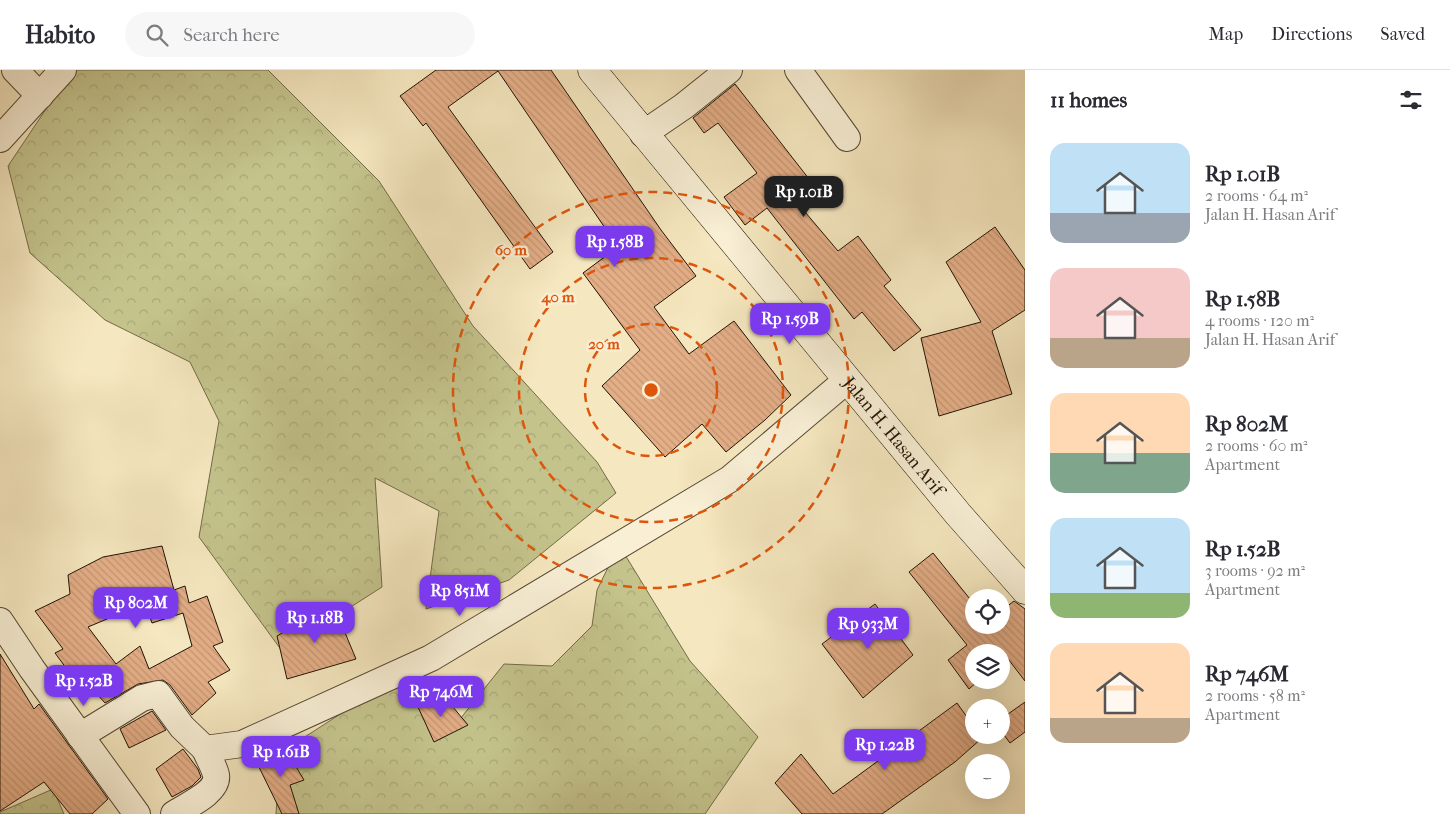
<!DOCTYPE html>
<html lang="en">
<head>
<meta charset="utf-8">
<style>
	body { margin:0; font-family:"IM FELL French Canon",serif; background:#f7f7f7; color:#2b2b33; height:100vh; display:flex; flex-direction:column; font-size:19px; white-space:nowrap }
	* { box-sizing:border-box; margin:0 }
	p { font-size:16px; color:#7c7c81 }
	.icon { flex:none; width:28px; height:28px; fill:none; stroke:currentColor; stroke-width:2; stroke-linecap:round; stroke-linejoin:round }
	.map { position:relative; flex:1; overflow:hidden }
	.side { display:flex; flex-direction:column; background:#fff; width:425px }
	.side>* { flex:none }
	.tools { position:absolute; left:965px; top:519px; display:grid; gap:10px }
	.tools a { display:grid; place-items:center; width:45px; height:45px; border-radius:50%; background:#fff; box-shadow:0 5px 20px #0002; font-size:25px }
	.price { position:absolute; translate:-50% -42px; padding:0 11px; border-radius:10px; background:#7c3aed; color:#fff; font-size:16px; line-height:32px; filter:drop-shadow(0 1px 2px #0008) }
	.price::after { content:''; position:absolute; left:50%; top:30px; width:15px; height:11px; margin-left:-8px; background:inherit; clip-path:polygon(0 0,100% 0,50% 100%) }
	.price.current { background:#222; color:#fff }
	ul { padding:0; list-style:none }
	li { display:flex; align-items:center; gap:15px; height:125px; padding:0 25px }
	li span { display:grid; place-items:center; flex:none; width:140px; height:100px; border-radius:15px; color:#555 }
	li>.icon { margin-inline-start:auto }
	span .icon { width:60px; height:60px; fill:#fffc; stroke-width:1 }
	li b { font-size:21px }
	h2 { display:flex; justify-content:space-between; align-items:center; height:60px; padding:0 25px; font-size:21px }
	header { display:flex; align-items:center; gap:30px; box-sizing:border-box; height:70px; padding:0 25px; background:#fff; border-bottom:1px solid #e1e1e2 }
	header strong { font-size:24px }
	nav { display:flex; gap:28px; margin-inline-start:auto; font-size:18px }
	.search { width:350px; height:45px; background:#f7f7f7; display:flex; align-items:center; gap:12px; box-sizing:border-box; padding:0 18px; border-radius:28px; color:#7c7c81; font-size:19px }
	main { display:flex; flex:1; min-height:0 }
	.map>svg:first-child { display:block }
	.forest { fill:url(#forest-crowns); stroke:#726b48 }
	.building { fill:url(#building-back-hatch); stroke:#211305; fill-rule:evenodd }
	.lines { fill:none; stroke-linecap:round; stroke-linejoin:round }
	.minor-casing { stroke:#564834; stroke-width:28 }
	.secondary-casing { stroke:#211305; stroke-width:29 }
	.minor { stroke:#f8efd5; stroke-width:26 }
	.secondary { stroke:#f8efd5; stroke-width:28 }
	.ring { fill:none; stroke:#de560c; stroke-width:2.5; stroke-dasharray:9 6 }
	.labels { text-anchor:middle; stroke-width:4.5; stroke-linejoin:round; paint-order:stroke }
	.street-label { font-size:18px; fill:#211305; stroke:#f8efd5 }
	.centre { fill:#de560c; stroke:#f8efd5; stroke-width:2.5 }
	.ring-label { font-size:15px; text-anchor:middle; font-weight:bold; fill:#de560c; stroke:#f8efd5; stroke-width:4.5; stroke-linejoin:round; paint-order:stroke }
</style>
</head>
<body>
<header>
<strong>Habito</strong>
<div class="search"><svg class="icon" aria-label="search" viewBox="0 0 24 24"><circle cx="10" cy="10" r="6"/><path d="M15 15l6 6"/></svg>Search here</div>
<nav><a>Map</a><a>Directions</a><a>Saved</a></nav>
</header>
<main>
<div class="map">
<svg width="1025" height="744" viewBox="0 0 1025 744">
	<defs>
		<pattern id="forest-crowns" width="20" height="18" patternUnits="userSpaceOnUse" patternTransform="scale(1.25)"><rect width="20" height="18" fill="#c4c38c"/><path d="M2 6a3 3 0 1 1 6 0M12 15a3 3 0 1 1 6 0" fill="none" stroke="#a8a777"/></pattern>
		<pattern id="building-back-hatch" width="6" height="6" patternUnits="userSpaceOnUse" patternTransform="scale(1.25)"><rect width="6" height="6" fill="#e4ae87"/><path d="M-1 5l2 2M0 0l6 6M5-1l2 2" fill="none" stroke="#c39573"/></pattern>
	</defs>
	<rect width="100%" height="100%" fill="#f5e7bf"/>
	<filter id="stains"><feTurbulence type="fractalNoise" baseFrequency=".004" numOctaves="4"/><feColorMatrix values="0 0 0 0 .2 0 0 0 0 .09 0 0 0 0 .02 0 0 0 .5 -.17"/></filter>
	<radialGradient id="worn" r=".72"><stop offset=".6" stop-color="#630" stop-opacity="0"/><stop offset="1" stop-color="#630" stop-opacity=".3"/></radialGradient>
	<!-- forest -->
	<g class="forest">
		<path d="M72 0H268L379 111 473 256 597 392 616 423 509 510 426 539 439 441 375 408 382 517 282 581 199 467 219 351 190 292 105 250 30 183 8 96Z"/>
		<path d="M619 475 690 591 758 667 705 744H276L280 683 410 599 460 649 504 594 552 596 592 556 597 520Z"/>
		<path d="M53 719 64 744H0V742Z"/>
	</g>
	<!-- building -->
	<g class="building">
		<path d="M436 0H551L661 160 696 206 654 237 689 284 734 251 791 325 765 350 726 382 702 354 665 387 602 316 640 280 583 203 618 177 498 1 448 37 553 182 530 199 426 53 423 56 400 26Z"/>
		<path d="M735 14 809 109 789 123 838 181 858 166 891 210 884 216 921 260 894 281 862 242 854 249 767 138 745 155 724 127 757 103 718 53 704 63 693 48Z"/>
		<path d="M995 157 1025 200V240L992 261 1012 324 939 346 921 268 981 252 946 192Z"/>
		<path d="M162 476 174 520 185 516 189 533 207 526 223 572 213 576 230 600 208 612 216 623 192 645 170 615 163 610 138 614 105 633 81 606 75 610 55 583 63 579 35 541 70 524 68 505 103 487ZM145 533 152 553 183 543 192 576 149 599 140 576 116 594 88 557Z"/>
		<path d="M933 483 974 534V555H1001V541L1014 531 1025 539V611L1005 585 1001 589V582H974V610H979L969 619 948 590 967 575 909 502Z"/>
		<path d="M333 534 356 589 287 609 277 566Z"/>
		<path d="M875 534 913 585 863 628 822 574Z"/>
		<path d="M0 584 34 639 39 634 108 729 92 744H70L44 712 0 741Z"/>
		<path d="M442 624 468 655 434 672 418 637Z"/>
		<path d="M1025 632V662L1010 673 1001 661V649Z"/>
		<path d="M957 633 974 657V665H980L982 668 955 692 882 744H802L775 713 801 684 833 724Z"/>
		<path d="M152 641 166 660 129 678 120 659Z"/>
		<path d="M283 675 304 710 290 715 299 744H282L256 691 263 683Z"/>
		<path d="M183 679 198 699 201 707 192 716 172 727 156 699Z"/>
	</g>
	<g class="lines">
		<defs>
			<g id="minor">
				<path d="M15 0 40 26"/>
				<path d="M798 0 847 68"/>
				<path d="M643 64 684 36 729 0"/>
				<path d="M0 69 63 0"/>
				<path d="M0 551 32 599 137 744"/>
				<path d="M80 666 142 628 158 624 182 657 205 679 242 674 431 588 730 409 847 310"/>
				<path d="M174 744C186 736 219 722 216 705 214 696 208 687 205 679"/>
			</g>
			<g id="secondary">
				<path id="s1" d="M592 0 958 444 1025 520"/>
			</g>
		</defs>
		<!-- minor casing -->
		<use href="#minor" class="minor-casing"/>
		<!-- secondary casing -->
		<use href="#secondary" class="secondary-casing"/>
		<!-- minor -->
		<use href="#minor" class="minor"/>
		<!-- secondary -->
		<use href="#secondary" class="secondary"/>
	</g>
	<!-- distance rings -->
	<g class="ring">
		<circle cx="651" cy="320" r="66"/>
		<circle cx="651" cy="320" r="132"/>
		<circle cx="651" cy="320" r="198"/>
	</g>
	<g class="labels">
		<!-- street labels -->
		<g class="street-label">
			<text dy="6" stroke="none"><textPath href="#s1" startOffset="474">Jalan H. Hasan Arif</textPath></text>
		</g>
	</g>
	<circle cx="651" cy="320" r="8" class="centre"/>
	<g class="ring-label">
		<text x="511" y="185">60 m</text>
		<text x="558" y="232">40 m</text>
		<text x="604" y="279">20 m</text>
	</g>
	<rect width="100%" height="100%" filter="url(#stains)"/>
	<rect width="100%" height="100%" fill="url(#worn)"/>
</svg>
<div class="tools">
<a><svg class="icon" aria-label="locate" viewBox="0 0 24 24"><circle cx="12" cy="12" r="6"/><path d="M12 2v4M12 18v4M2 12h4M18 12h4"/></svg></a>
<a><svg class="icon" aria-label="layers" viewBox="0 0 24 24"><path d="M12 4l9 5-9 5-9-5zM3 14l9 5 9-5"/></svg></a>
<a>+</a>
<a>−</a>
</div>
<b class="price current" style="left:804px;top:148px">Rp 1.01B</b>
<b class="price" style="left:615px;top:198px">Rp 1.58B</b>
<b class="price" style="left:790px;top:275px">Rp 1.59B</b>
<b class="price" style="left:460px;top:547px">Rp 851M</b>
<b class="price" style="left:136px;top:559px">Rp 802M</b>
<b class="price" style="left:315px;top:574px">Rp 1.18B</b>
<b class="price" style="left:868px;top:580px">Rp 933M</b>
<b class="price" style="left:84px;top:637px">Rp 1.52B</b>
<b class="price" style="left:441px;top:648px">Rp 746M</b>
<b class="price" style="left:885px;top:701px">Rp 1.22B</b>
<b class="price" style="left:281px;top:708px">Rp 1.61B</b>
</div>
<section class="side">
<h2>11 homes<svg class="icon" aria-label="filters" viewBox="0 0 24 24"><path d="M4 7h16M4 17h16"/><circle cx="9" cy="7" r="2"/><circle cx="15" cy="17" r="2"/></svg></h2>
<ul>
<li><span style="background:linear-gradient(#bfe0f5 70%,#9aa5b1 0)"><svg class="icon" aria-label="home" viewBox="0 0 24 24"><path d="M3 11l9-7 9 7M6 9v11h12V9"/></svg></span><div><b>Rp 1.01B</b><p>2 rooms · 64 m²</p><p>Jalan H. Hasan Arif</p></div></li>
<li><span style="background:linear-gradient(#f6c9c9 70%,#b9a48a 0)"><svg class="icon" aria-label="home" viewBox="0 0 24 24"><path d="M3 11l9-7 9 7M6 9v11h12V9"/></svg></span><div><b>Rp 1.58B</b><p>4 rooms · 120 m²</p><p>Jalan H. Hasan Arif</p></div></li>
<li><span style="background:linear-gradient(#ffd9b3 60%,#7fa58c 0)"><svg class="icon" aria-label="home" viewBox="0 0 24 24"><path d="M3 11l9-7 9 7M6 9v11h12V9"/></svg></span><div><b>Rp 802M</b><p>2 rooms · 60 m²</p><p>Apartment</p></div></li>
<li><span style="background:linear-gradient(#bfe0f5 75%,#8fb573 0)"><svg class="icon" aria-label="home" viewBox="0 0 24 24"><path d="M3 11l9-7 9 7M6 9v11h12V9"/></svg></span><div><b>Rp 1.52B</b><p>3 rooms · 92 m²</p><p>Apartment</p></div></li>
<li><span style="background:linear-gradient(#ffd9b3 75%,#b9a48a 0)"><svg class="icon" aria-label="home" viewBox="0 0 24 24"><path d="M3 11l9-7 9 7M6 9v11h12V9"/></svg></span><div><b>Rp 746M</b><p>2 rooms · 58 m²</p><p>Apartment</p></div></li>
</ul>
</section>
</main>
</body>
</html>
